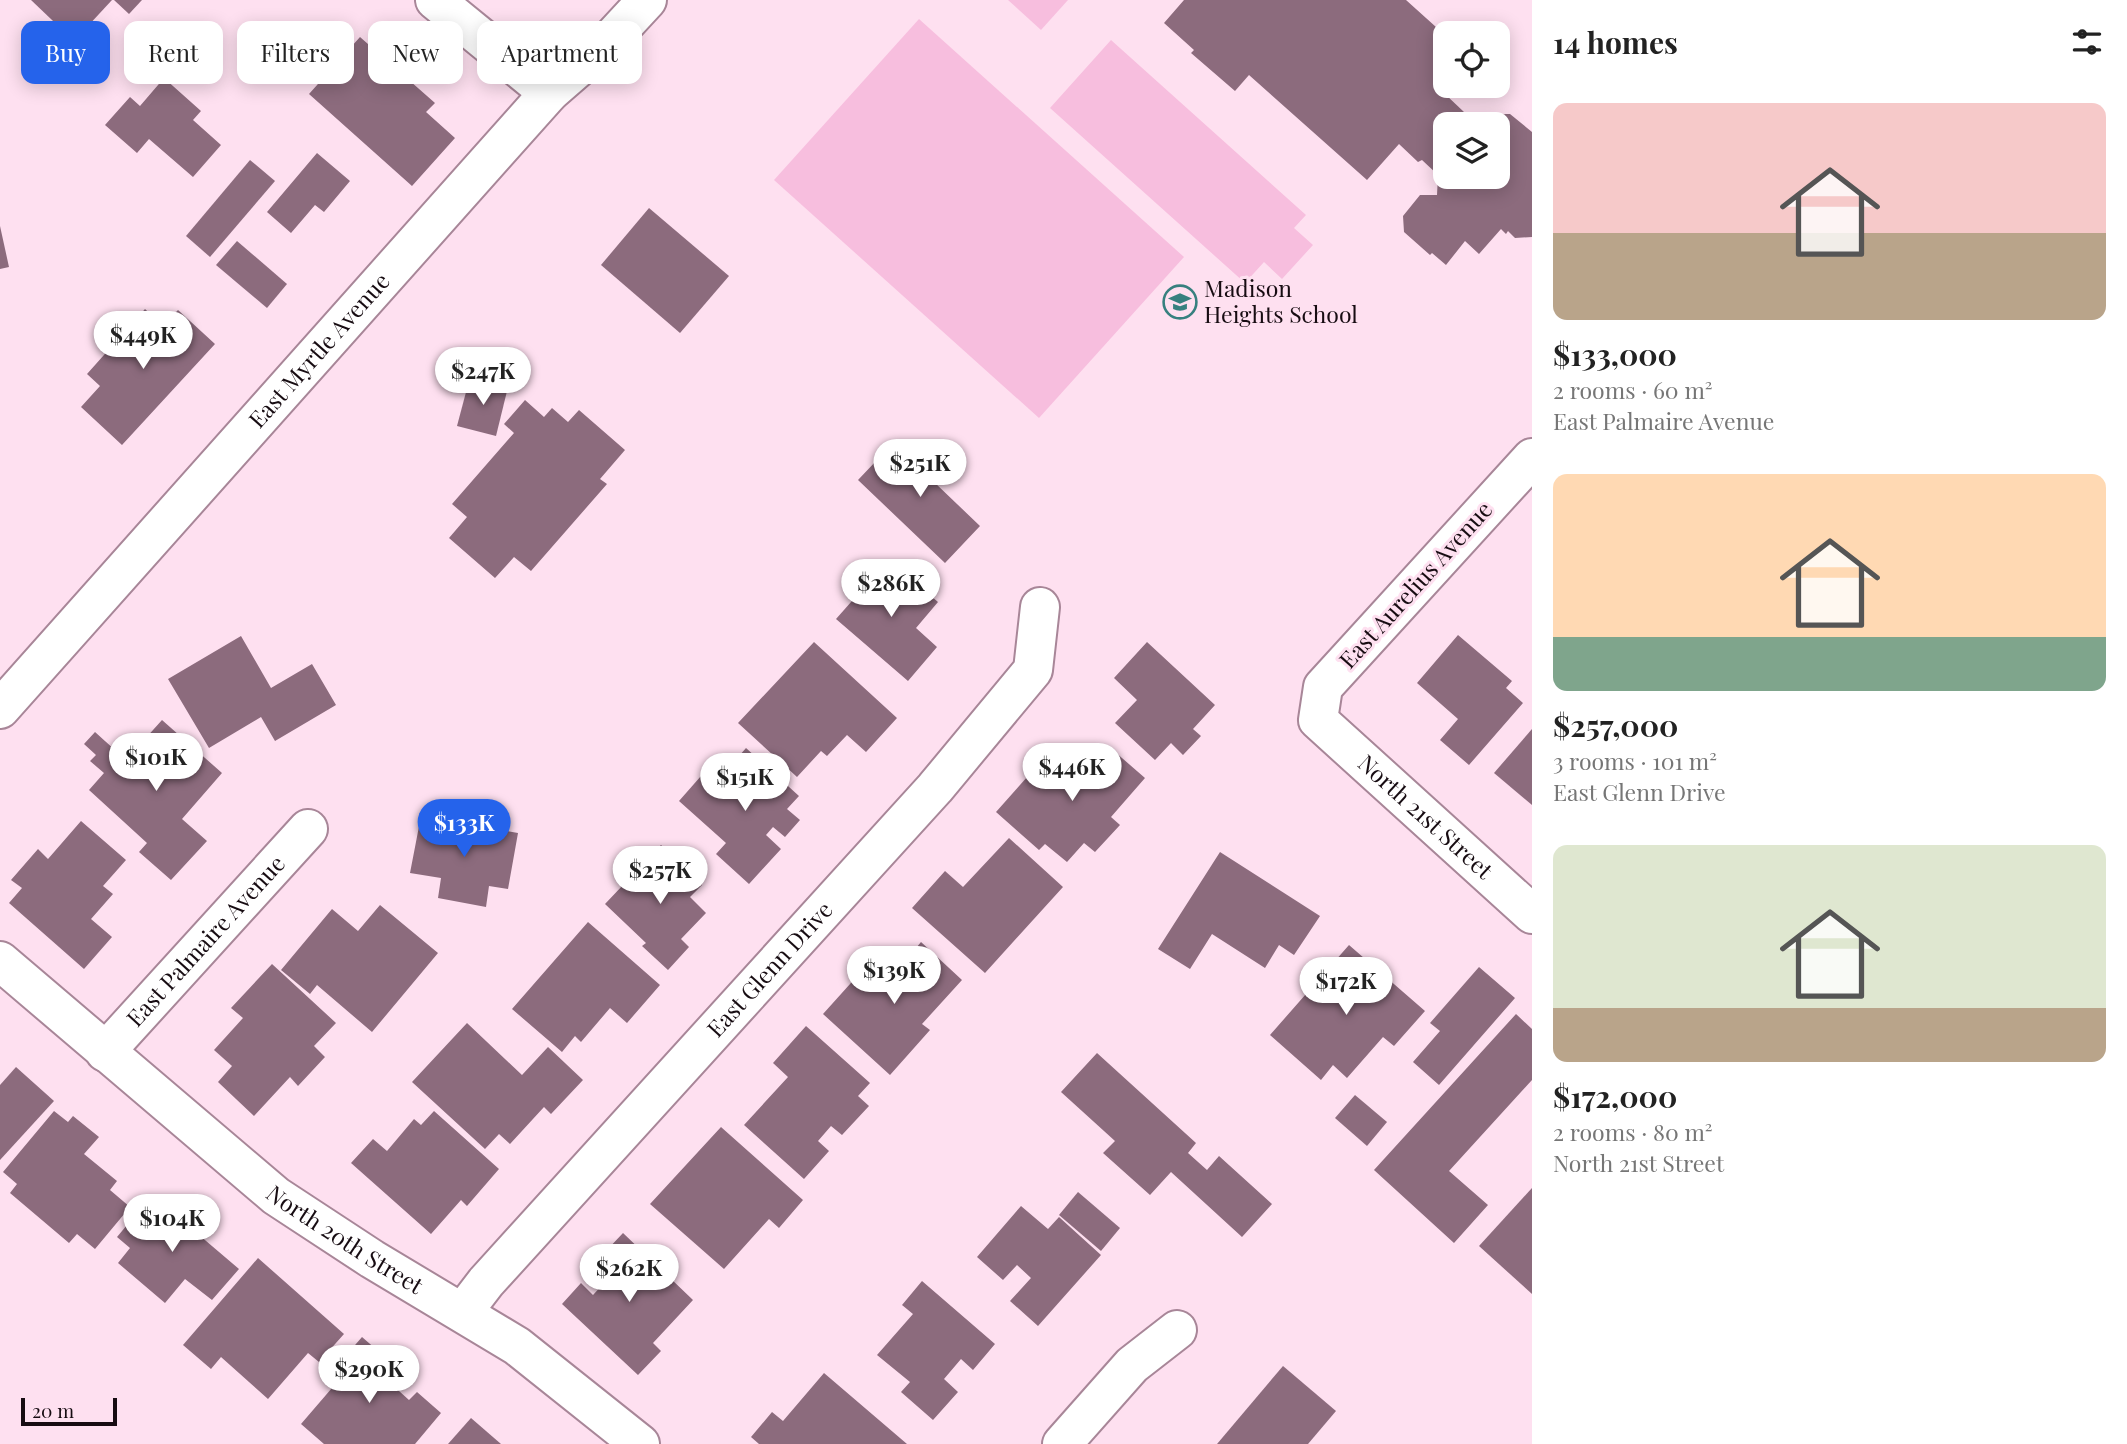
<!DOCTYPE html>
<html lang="en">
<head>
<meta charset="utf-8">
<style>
	body { margin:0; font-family:"Playfair Display",serif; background:#f6f6f6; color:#222; height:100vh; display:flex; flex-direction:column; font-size:26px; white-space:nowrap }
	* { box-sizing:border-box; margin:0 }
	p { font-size:23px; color:#767676 }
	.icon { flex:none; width:38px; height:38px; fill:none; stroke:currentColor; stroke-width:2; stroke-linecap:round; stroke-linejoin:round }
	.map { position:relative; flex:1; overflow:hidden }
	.details { display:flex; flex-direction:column; background:#fff; width:595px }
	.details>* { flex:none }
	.hud { position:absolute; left:21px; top:21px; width:665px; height:63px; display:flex; gap:14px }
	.fabs { position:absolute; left:1433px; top:21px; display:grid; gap:14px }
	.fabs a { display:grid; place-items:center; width:77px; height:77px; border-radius:14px; background:#fff; box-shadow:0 4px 18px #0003; font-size:35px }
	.scale { position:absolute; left:21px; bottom:18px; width:96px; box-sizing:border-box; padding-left:7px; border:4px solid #170c12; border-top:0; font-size:19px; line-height:24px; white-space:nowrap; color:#170c12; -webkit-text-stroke:5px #fee0f0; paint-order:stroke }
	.price { position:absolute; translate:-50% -60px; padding:0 16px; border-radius:24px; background:#fff; color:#222; font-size:23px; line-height:46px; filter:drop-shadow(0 2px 4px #0008) }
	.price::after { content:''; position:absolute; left:50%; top:42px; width:21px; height:16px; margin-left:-10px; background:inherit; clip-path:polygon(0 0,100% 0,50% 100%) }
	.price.selected { background:#2563eb; color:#fff }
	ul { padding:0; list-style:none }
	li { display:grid; align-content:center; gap:14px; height:371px; padding:0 21px }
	li span { display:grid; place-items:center; height:217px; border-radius:14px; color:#555 }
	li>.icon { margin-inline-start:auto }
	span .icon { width:126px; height:126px; fill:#fffc; stroke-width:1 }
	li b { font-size:30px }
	h2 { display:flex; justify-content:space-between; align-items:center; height:84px; padding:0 21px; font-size:30px }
	.pill { padding:0 24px; border-radius:14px; background:#fff; box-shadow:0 4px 18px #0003; font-size:24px; line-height:63px }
	.pill.selected { background:#2563eb; color:#fff }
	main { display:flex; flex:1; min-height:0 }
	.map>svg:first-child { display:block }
	.green { fill:#f7bede }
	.building { fill:#8c6b7d }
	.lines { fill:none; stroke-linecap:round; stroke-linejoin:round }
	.minor-casing { stroke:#a88698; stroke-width:42 }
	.minor { stroke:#fff; stroke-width:38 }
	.labels { text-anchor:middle; stroke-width:6; stroke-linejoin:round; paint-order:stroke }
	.poi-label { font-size:23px; fill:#170c12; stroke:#fee0f0; text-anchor:start }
	.street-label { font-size:23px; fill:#170c12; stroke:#fee0f0 }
</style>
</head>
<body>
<main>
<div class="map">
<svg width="1532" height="1444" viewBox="0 0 1532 1444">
	<rect width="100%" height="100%" fill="#fee0f0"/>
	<!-- green -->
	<g class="green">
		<path d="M1008 0H1068L1041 30Z"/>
		<path d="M919 19 1184 257 1039 418 774 180Z"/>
		<path d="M1111 40 1306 215 1294 228 1313 245 1282 279 1264 262 1245 283 1050 108Z"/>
	</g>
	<!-- building -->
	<g class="building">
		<path d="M31 0H112L74 41Z"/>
		<path d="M114 0H142L129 14Z"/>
		<path d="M1184 0H1406L1446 36V86H1452L1445 94 1464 112 1461 118 1469 124H1446V177H1498V124H1483L1492 114H1510L1532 132V237L1515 238 1508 231 1506 234 1501 229 1479 254 1465 241 1446 265 1432 253 1430 255 1404 232 1403 216 1420 195H1437L1438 175 1422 160 1418 162 1399 144 1367 180 1249 75 1235 91 1191 53 1194 50 1164 23Z"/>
		<path d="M45 24 73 47 56 67 28 45Z"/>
		<path d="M360 37 435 103 426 112 455 138 412 186 309 94Z"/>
		<path d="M164 78 201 111 193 120 221 145 193 177 149 139 137 153 105 125 130 97 140 106Z"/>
		<path d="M317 153 350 181 324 212 315 205 291 233 267 212Z"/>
		<path d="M250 160 275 181 210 257 186 236Z"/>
		<path d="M649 208 729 276 680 333 601 265Z"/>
		<path d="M0 226 9 267 0 269Z"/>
		<path d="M237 241 287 284 267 308 216 265Z"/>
		<path d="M145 309 163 326 178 310 215 344 122 445 81 407 100 386 87 374Z"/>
		<path d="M470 377 508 387 496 436 457 426Z"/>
		<path d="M525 400 544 417 552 408 568 422 579 410 625 450 600 479 607 484 531 571 514 557 495 578 449 538 467 517 452 504 514 433 504 424Z"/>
		<path d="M895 441 916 460 930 445 950 465 934 482 980 526 945 563 858 480Z"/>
		<path d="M891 562 938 602 916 628 937 647 908 681 836 619 859 593 853 587 867 571 877 579Z"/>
		<path d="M1458 635 1512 681 1506 688 1523 703 1469 765 1440 740 1458 719 1417 683Z"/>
		<path d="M241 636 271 688 312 664 336 705 275 741 261 717 209 748 168 679Z"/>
		<path d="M814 642 897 718 866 752 847 735 827 756 821 751 797 777 738 723Z"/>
		<path d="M1147 642 1215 705 1193 729 1201 736 1183 755 1171 743 1155 760 1115 723 1137 700 1114 678Z"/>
		<path d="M162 720 222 773 182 819 207 841 171 880 139 852 147 843 89 790 104 773 90 761 96 755 84 744 95 732 126 760Z"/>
		<path d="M1532 729V805L1494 773Z"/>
		<path d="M1107 745 1145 778 1111 817 1120 825 1095 852 1084 843 1067 862 1045 844 1039 850 996 812 1043 759 1063 776 1084 753 1093 761Z"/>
		<path d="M746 748 799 796 787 809 800 820 785 837 773 827 766 835 781 849 749 884 716 854 726 843 679 801 701 776 712 787Z"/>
		<path d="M421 816 518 833 508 889 489 886 486 907 438 898 441 878 410 873Z"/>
		<path d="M81 821 126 860 103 886 113 894 91 919 112 937 84 969 9 903 22 888 11 880 38 849 48 859Z"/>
		<path d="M1009 838 1063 887 985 973 912 908 945 871 963 887Z"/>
		<path d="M661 845 702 885 690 897 706 913 681 939 689 947 668 970 642 946 646 943 605 904Z"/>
		<path d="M1220 852 1320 916 1294 955 1279 945 1265 968 1212 934 1190 969 1158 949Z"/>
		<path d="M380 905 438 953 372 1032 317 985 310 994 281 970 332 909 358 931Z"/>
		<path d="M588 922 660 985 627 1023 610 1008 581 1042 575 1036 562 1052 512 1009Z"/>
		<path d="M921 942 962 980 922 1024 930 1030 890 1075 823 1014 859 974 871 985 899 954 906 960Z"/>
		<path d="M1349 945 1425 1011 1394 1046 1383 1037 1347 1078 1333 1065 1321 1080 1270 1035Z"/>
		<path d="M272 964 336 1023 314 1046 325 1057 298 1086 290 1077 254 1116 218 1082 232 1066 214 1050 243 1018 231 1008Z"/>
		<path d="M1479 967 1515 998 1439 1085 1413 1062 1440 1031 1430 1023Z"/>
		<path d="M1516 1014 1532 1029V1080L1449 1171 1488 1205 1454 1243 1374 1170Z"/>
		<path d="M467 1023 522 1075 548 1047 583 1080 551 1114 544 1107 510 1144 499 1134 485 1149 412 1082Z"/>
		<path d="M806 1026 870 1083 858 1096 869 1106 842 1135 831 1126 818 1141 829 1151 804 1179 744 1125 788 1077 773 1063Z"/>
		<path d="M1097 1053 1196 1143 1188 1153 1207 1170 1219 1156 1272 1204 1242 1237 1171 1172 1150 1195 1103 1153 1115 1141 1061 1092Z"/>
		<path d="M16 1067 54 1101 0 1160V1085Z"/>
		<path d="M1355 1095 1387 1122 1367 1146 1335 1118Z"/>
		<path d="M54 1111 68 1122 73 1116 99 1137 84 1154 117 1181 110 1190 130 1207 95 1249 77 1234 69 1243 10 1193 17 1184 3 1172Z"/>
		<path d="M434 1111 499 1169 467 1206 461 1200 431 1234 351 1163 373 1139 387 1151 414 1119 421 1125Z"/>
		<path d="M721 1127 803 1200 779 1228 769 1219 724 1269 650 1204Z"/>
		<path d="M1532 1188V1294L1479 1246Z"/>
		<path d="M1078 1192 1120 1228 1101 1251 1059 1215Z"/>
		<path d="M152 1195 239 1269 212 1300 185 1279 165 1303 118 1263 130 1248 117 1237Z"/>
		<path d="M1021 1206 1048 1229 1059 1217 1101 1255 1038 1326 1010 1301 1031 1278 1017 1265 1003 1280 977 1257Z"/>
		<path d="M623 1233 693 1300 653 1343 661 1351 638 1375 562 1304 581 1283 593 1295 605 1282 590 1268Z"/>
		<path d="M258 1258 344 1334 319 1362 308 1353 268 1399 221 1357 211 1369 183 1345Z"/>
		<path d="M922 1281 995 1344 973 1370 961 1359 944 1379 958 1392 933 1420 901 1392 910 1382 877 1355 913 1314 902 1305Z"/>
		<path d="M362 1337 400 1370 389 1382 409 1400 417 1392 441 1413 415 1444H324L301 1424 344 1374 336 1367Z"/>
		<path d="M1283 1366 1336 1411 1308 1444H1217Z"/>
		<path d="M824 1373 907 1444H759L751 1437 772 1412 783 1421Z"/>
		<path d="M471 1418 501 1444H448Z"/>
	</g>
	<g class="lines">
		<defs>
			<g id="minor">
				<path d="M435 0 549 93"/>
				<path id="s1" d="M1532 458 1323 687 1318 720 1532 914"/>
				<path id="s2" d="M0 709 549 93 610 40 647 0"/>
				<path id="s3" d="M0 961 276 1196 372 1259 517 1346 640 1444"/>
				<path id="s4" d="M105 1052 308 829"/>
				<path id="s5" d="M463 1312 486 1282 935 788 1033 670 1040 607"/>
				<path d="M1062 1444 1132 1365 1177 1330"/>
			</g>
		</defs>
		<!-- minor casing -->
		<use href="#minor" class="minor-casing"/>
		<!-- minor -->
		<use href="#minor" class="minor"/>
	</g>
	<!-- icons -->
	<defs>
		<symbol id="school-ring" viewBox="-11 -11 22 22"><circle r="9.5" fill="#fee0f0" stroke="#37807f" stroke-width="1.5"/><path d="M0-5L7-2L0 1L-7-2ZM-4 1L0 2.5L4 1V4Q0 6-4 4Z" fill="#37807f"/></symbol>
	</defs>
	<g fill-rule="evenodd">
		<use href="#school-ring" x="1161" y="283" width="38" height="38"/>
	</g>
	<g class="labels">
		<!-- poi labels -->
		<g class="poi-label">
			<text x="1204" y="297">Madison<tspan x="1204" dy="26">Heights School</tspan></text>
		</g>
		<!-- street labels -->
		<g class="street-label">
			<text dy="8" stroke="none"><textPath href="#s2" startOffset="480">East Myrtle Avenue</textPath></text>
			<text transform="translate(1416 585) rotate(-48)" y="8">East Aurelius Avenue</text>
			<text dy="8" stroke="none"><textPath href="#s1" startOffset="488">North 21st Street</textPath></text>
			<text dy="8" stroke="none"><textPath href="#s4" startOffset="150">East Palmaire Avenue</textPath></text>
			<text dy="8" stroke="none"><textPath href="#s5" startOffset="460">East Glenn Drive</textPath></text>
			<text dy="8" stroke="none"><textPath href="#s3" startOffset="444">North 20th Street</textPath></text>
		</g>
	</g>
</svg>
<div class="fabs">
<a><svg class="icon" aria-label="locate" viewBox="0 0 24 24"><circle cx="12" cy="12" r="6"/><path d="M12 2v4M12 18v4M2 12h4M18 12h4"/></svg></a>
<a><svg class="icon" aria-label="layers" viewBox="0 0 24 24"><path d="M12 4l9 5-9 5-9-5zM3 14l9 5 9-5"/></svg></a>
</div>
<div class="scale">20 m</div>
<b class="price" style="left:143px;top:371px">$449K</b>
<b class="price" style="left:483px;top:407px">$247K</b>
<b class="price" style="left:920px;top:499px">$251K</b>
<b class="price" style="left:891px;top:619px">$286K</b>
<b class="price" style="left:156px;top:793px">$101K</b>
<b class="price" style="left:1072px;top:803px">$446K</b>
<b class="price" style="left:745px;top:813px">$151K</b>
<b class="price selected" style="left:464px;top:859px">$133K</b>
<b class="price" style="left:660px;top:906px">$257K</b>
<b class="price" style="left:894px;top:1006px">$139K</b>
<b class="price" style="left:1346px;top:1017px">$172K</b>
<b class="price" style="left:172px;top:1254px">$104K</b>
<b class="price" style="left:629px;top:1304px">$262K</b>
<b class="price" style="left:369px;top:1405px">$290K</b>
<div class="hud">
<a class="pill selected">Buy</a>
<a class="pill">Rent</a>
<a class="pill">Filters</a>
<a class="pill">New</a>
<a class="pill">Apartment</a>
</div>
</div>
<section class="details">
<h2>14 homes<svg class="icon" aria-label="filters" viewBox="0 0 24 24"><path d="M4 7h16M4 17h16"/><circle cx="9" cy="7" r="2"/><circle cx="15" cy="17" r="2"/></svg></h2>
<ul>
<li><span style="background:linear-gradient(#f6c9c9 60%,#b9a48a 0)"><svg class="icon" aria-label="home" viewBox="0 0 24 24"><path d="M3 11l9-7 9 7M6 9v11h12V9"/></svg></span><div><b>$133,000</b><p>2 rooms · 60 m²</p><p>East Palmaire Avenue</p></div></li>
<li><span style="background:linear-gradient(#ffd9b3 75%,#7fa58c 0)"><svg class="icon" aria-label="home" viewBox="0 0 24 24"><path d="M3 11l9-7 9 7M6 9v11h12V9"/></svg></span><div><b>$257,000</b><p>3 rooms · 101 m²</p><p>East Glenn Drive</p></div></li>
<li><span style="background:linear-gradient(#dfe7d0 75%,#b9a48a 0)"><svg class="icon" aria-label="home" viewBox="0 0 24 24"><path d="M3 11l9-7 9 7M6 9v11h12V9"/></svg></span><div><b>$172,000</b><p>2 rooms · 80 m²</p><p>North 21st Street</p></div></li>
</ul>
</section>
</main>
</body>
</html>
